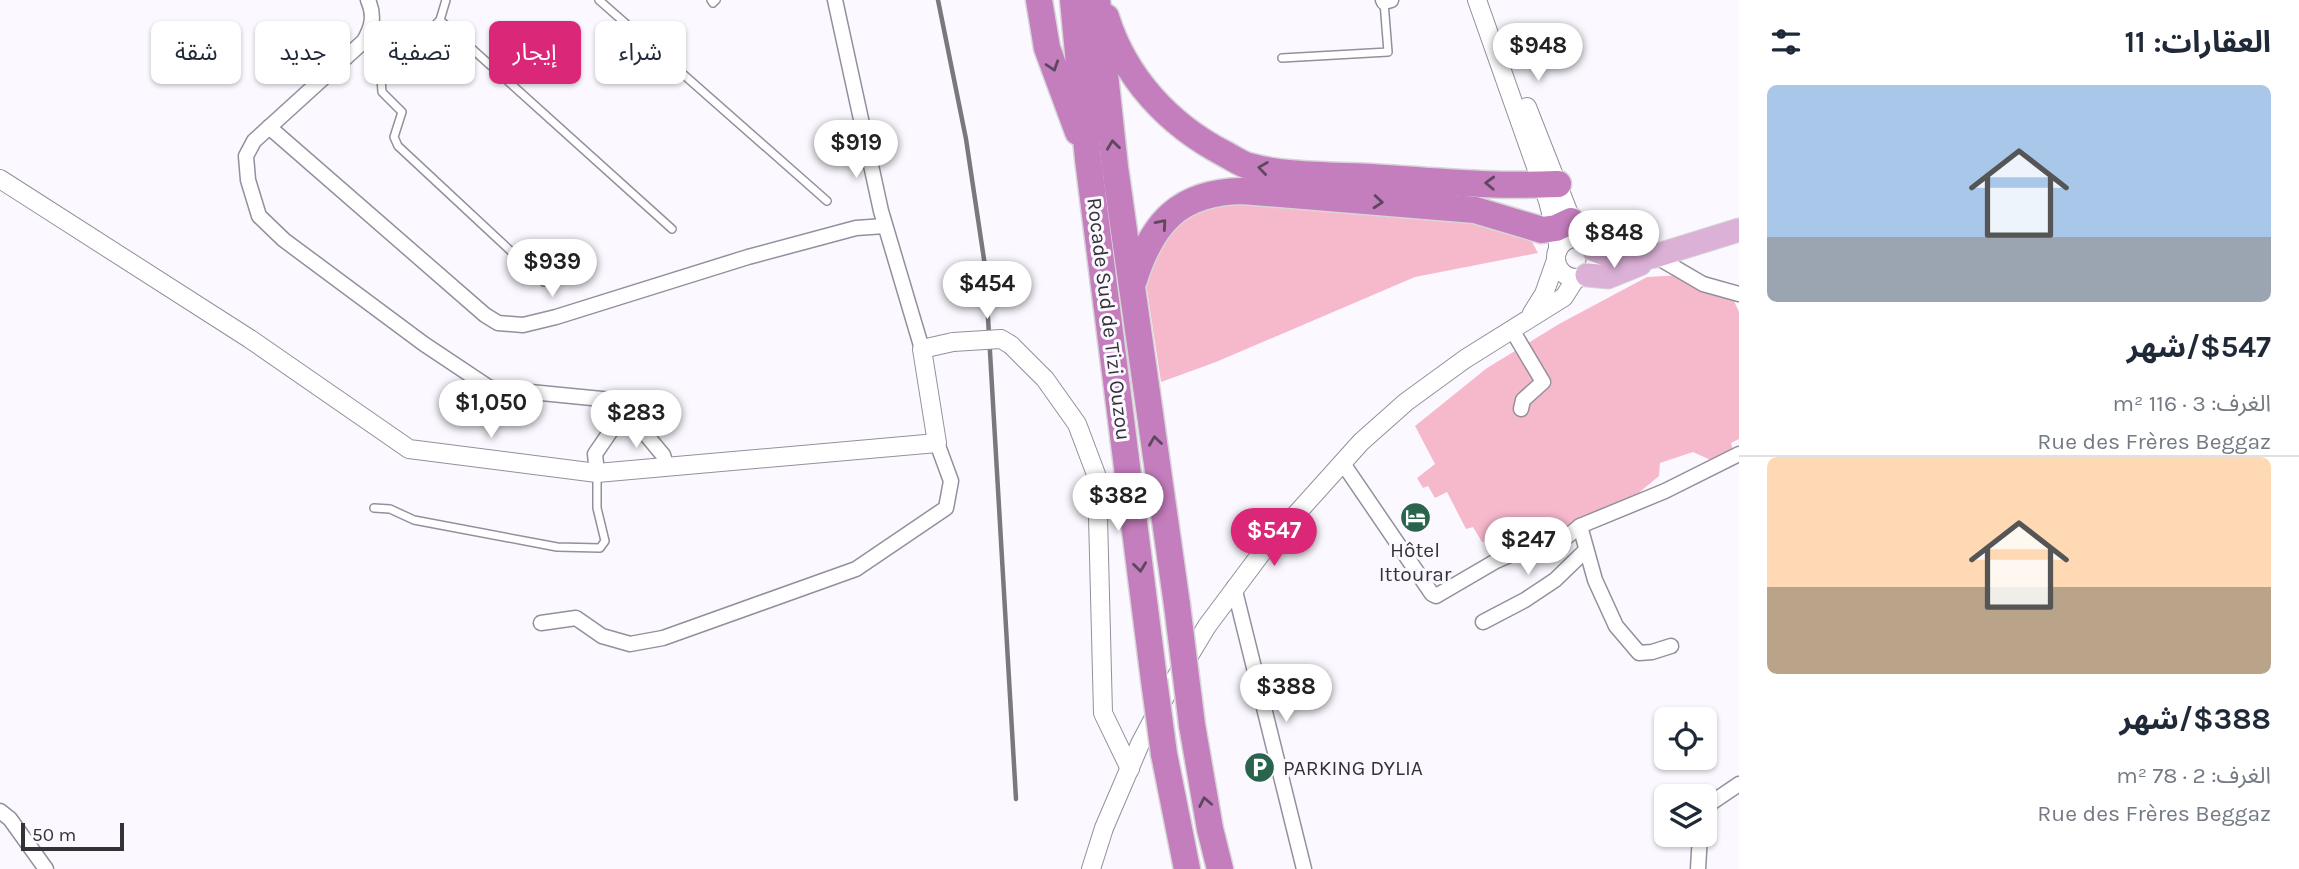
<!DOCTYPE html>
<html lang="ar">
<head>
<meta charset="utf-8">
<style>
	body { margin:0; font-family:Karla,"Noto Sans Arabic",sans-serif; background:#f6f6f7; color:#1f2937; direction:rtl; height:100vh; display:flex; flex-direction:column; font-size:26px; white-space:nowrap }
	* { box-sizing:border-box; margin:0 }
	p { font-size:23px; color:#747a83 }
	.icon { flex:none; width:38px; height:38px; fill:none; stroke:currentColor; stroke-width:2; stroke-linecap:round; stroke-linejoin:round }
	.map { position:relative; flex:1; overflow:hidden; direction:ltr }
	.drawer { display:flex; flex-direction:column; background:#fff; width:560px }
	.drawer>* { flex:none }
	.guide { position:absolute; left:21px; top:21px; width:665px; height:63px; direction:rtl; display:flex; gap:14px }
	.tools { position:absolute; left:1654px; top:707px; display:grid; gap:14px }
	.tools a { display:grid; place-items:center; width:63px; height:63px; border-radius:10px; background:#fff; box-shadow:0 2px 5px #0004; font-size:35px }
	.scale { position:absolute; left:21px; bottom:18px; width:103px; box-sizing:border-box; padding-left:7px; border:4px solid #343237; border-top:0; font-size:19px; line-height:24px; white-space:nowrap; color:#343237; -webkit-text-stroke:5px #fbf9ff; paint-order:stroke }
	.price { position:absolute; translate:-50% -60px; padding:0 16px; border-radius:24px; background:#fff; color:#222; font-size:23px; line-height:46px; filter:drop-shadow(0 2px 4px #0008) }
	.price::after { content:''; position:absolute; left:50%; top:42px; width:21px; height:16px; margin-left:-10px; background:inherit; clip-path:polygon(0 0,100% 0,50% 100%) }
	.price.selected { background:#db2777; color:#fff }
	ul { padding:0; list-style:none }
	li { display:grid; align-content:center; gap:14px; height:371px; padding:0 28px }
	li+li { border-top:2px solid #e0e1e3 }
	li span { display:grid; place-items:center; height:217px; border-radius:10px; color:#555 }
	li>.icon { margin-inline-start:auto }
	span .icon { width:126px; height:126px; fill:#fffc; stroke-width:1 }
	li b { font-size:30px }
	h2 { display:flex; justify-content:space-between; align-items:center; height:84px; padding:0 28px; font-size:30px }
	.tag { padding:0 24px; border-radius:10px; background:#fff; box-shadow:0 2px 5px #0004; font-size:24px; line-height:63px }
	.tag.selected { background:#db2777; color:#fff }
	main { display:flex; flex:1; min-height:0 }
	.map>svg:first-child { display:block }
	.green { fill:#f6b9cc }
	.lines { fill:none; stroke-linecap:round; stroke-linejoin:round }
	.service-casing { stroke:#948f9c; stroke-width:10 }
	.minor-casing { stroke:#948f9c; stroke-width:17 }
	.tertiary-casing { stroke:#948f9c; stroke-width:20 }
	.primary-casing { stroke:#d6d6d7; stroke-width:25 }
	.motorway-casing { stroke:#d6d6d7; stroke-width:29 }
	.service { stroke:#fff; stroke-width:7 }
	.minor { stroke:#fff; stroke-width:14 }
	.tertiary { stroke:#fff; stroke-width:18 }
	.primary { stroke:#dcb1d7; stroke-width:23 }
	.motorway { stroke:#c47dbd; stroke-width:26 }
	.rail { stroke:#7a787d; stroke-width:4.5 }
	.tertiary-bridge-casing { stroke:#948f9c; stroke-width:20; stroke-linecap:butt }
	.motorway-bridge-casing { stroke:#d6d6d7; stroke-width:29; stroke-linecap:butt }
	.tertiary-bridge { stroke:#fff; stroke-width:18 }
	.motorway-bridge { stroke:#c47dbd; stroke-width:26 }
	.oneway { stroke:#5f485f }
	.labels { text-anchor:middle; stroke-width:6; stroke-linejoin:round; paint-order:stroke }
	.street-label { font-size:21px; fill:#343237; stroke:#fbf9ff }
	.poi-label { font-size:21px; fill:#343237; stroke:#fbf9ff }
</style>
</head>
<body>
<main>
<section class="drawer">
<h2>العقارات: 11<svg class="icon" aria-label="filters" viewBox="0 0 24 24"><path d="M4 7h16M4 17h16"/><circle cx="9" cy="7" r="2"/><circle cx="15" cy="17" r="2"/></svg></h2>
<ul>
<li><span style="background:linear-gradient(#a9c7e8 70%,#9aa5b1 0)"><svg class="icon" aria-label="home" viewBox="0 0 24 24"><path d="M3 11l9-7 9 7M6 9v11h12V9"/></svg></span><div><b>$547/شهر</b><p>الغرف: 3 · 116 m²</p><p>Rue des Frères Beggaz</p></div></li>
<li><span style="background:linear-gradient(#ffd9b3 60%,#b9a48a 0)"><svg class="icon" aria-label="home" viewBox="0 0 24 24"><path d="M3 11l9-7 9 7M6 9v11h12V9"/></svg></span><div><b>$388/شهر</b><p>الغرف: 2 · 78 m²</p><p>Rue des Frères Beggaz</p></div></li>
</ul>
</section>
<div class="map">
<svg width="1739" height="869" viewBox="0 0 1739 869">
	<rect width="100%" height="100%" fill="#fbf9ff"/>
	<!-- green -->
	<g class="green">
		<path d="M1219 198 1495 221 1530 238 1538 253 1415 277 1216 362 1161 382 1147 290 1146 268 1167 230Z"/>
		<path d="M1682 275 1734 301 1739 312V439L1731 443 1734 454 1715 462 1693 452 1660 463 1659 476 1630 500 1558 529 1548 527 1482 542 1473 527 1466 529 1447 492 1435 498 1428 486 1423 488 1417 478 1435 464 1415 426 1487 368 1559 324 1647 277Z"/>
	</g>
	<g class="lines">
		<defs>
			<g id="service">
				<path d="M446 0 440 20 672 229"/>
				<path d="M599 0 827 201"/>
				<path d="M711 0 713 3 716 0"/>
				<path d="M440 20 381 78 382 92 402 112 394 137 398 146 544 282"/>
				<path d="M1282 58 1388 52 1384 2"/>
				<path d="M374 508 390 509 414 520 557 547 600 548 605 541 597 508V474"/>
			</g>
			<g id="minor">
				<path d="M368 0C375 16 372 27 364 41L254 141 246 156 248 180 259 216 284 240 424 344 490 388 612 400 621 416 595 454 597 473"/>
				<path d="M835 0 881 211 922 349"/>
				<path d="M1383 0 1384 2 1391 0"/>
				<path d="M269 127 485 315 498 323 523 325 556 317 748 257 856 228 885 226"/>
				<path d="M1655 256 1703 284 1739 294"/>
				<path d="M1512 330 1543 382 1523 400 1521 409"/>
				<path d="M621 416 633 419 663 455 667 467"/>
				<path d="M1342 462 1432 594 1436 596 1496 561 1523 549 1564 539 1580 526 1665 491 1739 454"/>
				<path d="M1580 526 1595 580 1616 626 1639 653 1652 652 1671 646"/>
				<path d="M1234 587 1304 869"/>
				<path d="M1483 622 1525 600 1555 580 1586 550"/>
				<path d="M541 623 576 618 602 636 630 644 663 638 856 569 946 508 951 481 937 443"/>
				<path d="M0 811 10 819 46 869"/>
				<path d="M1704 817 1711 803 1739 784"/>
				<path d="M1698 869 1700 835"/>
			</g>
			<g id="tertiary">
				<path d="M1477 0 1548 201 1558 240V250"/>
				<path d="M1527 107 1575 229 1582 239"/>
				<path d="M0 179 250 339 409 449 597 473 937 443 922 349 953 342"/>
				<circle cx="1576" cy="258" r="20"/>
				<path d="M1532 313 1544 294 1556 260"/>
				<path d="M1011 345 1045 379 1077 424 1097 477 1103 713 1130 769"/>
				<path d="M1091 869 1104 828 1140 744 1169 689 1207 626 1263 551 1361 442 1406 402 1465 359 1564 297 1576 278"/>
			</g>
			<g id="primary">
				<path d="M1594 250 1626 262 1655 256 1739 230"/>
				<path d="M1587 275 1608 277 1640 264"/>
			</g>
			<g id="motorway">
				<path d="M1039 0 1047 48 1078 132"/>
				<path d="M1073 0 1088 159 1154 680"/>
				<path d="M1097 0 1115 167 1177 605"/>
				<path d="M1106 17C1125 78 1169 125 1225 154 1233 158 1241 164 1249 166 1283 176 1335 175 1371 177 1433 181 1496 187 1558 184"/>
				<path d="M1134 280C1152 223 1179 192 1242 191L1475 210 1542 230 1556 228 1571 221"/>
				<path d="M1192 725 1210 829 1220 869"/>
				<path d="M1164 754 1187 869"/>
			</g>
		</defs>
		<!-- service casing -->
		<use href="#service" class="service-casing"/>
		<!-- minor casing -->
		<use href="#minor" class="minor-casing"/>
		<!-- tertiary casing -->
		<use href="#tertiary" class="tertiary-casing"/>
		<!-- primary casing -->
		<use href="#primary" class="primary-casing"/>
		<!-- motorway casing -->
		<use href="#motorway" class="motorway-casing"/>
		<!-- service -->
		<use href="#service" class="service"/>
		<!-- minor -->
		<use href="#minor" class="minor"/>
		<!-- tertiary -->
		<use href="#tertiary" class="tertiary"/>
		<!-- primary -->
		<use href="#primary" class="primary"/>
		<!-- motorway -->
		<use href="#motorway" class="motorway"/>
		<!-- rail -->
		<path class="rail" d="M938 0 966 139 985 266 1016 799"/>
		<defs>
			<path id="tertiary-bridge" d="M953 342 1001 339 1011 345"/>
			<g id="motorway-bridge">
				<path d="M1177 605 1192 725"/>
				<path d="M1154 680 1164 754"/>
			</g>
		</defs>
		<!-- tertiary-bridge casing -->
		<use href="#tertiary-bridge" class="tertiary-bridge-casing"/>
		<!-- motorway-bridge casing -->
		<use href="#motorway-bridge" class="motorway-bridge-casing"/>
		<!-- tertiary-bridge -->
		<use href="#tertiary-bridge" class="tertiary-bridge"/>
		<!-- motorway-bridge -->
		<use href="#motorway-bridge" class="motorway-bridge"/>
	</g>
	<!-- one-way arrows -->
	<defs><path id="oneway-chevron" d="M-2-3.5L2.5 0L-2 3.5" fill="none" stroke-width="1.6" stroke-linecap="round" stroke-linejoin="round" transform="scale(1.75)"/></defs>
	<g class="oneway">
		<use href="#oneway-chevron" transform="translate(1053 66) rotate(72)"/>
		<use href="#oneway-chevron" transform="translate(1113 145) rotate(-97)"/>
		<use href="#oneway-chevron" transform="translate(1263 168) rotate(-172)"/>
		<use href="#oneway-chevron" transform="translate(1490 183) rotate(-178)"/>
		<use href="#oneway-chevron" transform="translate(1378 202) rotate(5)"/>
		<use href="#oneway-chevron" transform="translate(1162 224) rotate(-49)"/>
		<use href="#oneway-chevron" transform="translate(1155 441) rotate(-98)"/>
		<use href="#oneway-chevron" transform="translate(1140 567) rotate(83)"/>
		<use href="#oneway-chevron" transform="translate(1205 802) rotate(-101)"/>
	</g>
	<!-- icons -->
	<defs>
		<symbol id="hotel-disc" viewBox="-11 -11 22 22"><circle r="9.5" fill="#2a644d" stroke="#fbf9ff"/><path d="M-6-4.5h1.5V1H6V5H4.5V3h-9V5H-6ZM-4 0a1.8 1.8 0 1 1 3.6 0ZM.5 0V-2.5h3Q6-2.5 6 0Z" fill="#fff"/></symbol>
		<symbol id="parking-disc" viewBox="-11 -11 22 22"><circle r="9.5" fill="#2a644d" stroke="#fbf9ff"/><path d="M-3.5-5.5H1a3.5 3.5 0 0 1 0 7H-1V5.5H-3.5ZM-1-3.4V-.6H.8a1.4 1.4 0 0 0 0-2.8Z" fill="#fff"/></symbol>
	</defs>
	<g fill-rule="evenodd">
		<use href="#hotel-disc" x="1398" y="500" width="35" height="35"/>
		<use href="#parking-disc" x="1242" y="750" width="35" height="35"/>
	</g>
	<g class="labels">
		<!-- street labels -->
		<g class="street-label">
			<text transform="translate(1109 319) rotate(83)" y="7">Rocade Sud de Tizi Ouzou</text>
		</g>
		<!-- poi labels -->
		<g class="poi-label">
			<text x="1415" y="557">Hôtel<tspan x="1415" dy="24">Ittourar</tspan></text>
			<text x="1283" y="775" text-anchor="start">PARKING DYLIA</text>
		</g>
	</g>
</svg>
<div class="tools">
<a><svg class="icon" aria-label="locate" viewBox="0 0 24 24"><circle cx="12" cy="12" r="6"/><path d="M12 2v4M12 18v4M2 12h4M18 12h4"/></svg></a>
<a><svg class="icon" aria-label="layers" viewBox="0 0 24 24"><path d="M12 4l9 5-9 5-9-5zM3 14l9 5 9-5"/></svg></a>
</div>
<div class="scale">50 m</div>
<b class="price" style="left:1538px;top:83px">$948</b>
<b class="price" style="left:856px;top:180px">$919</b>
<b class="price" style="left:1614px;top:270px">$848</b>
<b class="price" style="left:552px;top:299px">$939</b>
<b class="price" style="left:987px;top:321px">$454</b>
<b class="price" style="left:491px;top:440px">$1,050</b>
<b class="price" style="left:636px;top:450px">$283</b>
<b class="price" style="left:1118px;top:533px">$382</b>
<b class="price selected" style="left:1274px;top:568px">$547</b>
<b class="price" style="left:1528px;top:577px">$247</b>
<b class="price" style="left:1286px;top:724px">$388</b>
<div class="guide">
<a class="tag">شراء</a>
<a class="tag selected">إيجار</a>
<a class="tag">تصفية</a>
<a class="tag">جديد</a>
<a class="tag">شقة</a>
</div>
</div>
</main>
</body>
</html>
